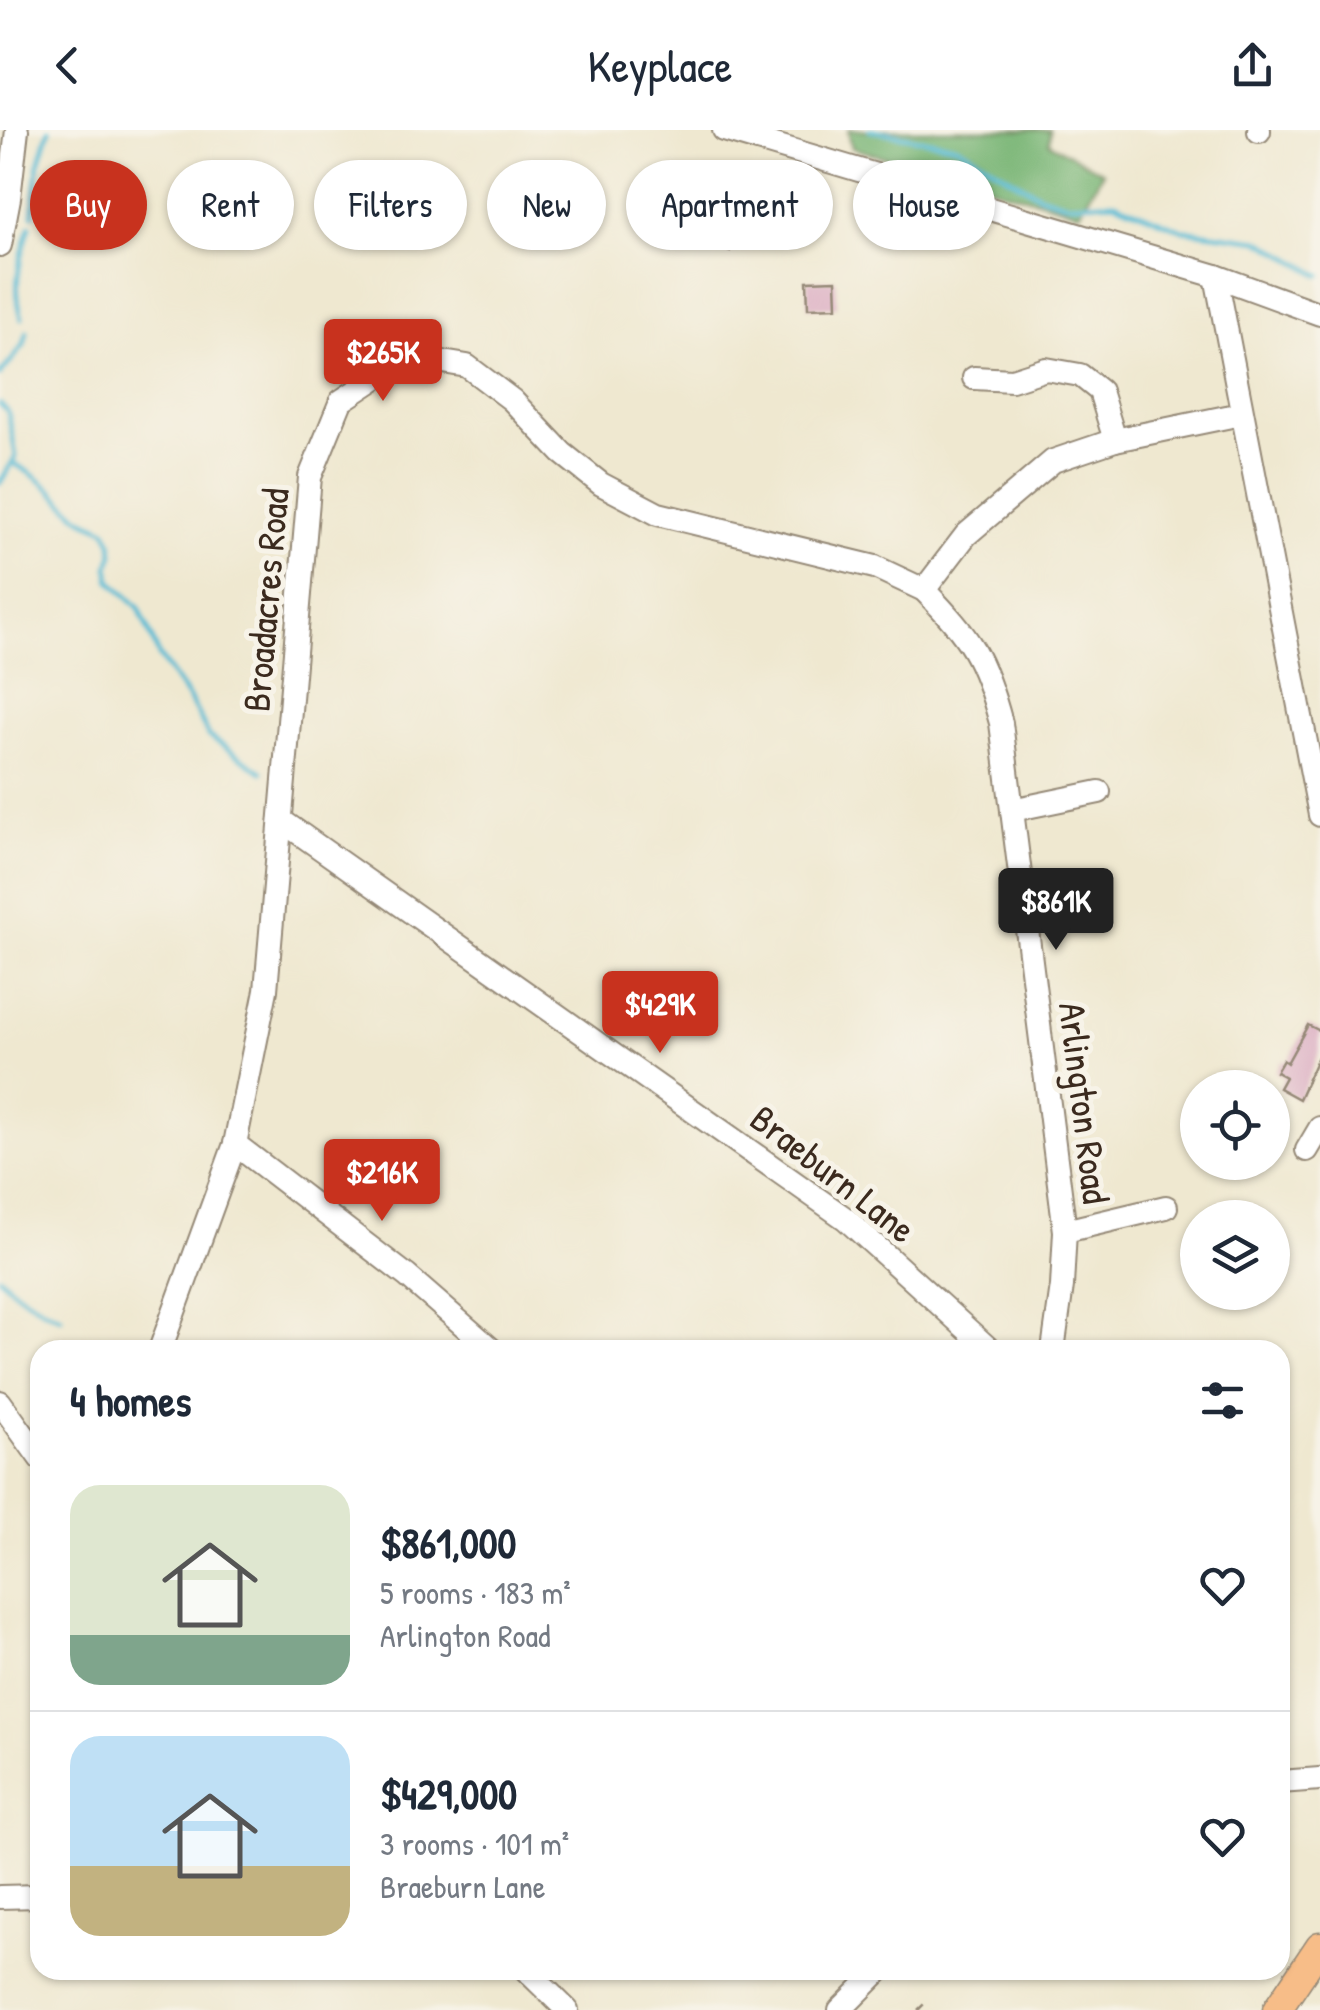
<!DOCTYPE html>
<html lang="en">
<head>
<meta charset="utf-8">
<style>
	body { margin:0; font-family:"Patrick Hand",sans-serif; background:#f6f6f7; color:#1f2937; height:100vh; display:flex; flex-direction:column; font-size:38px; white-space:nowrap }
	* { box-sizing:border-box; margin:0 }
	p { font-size:32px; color:#747a83 }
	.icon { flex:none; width:55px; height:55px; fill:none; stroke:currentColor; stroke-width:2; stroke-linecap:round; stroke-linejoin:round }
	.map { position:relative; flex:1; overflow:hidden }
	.drawer { position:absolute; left:30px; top:1210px; width:1260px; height:640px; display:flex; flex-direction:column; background:#fff; border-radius:30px; box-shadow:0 2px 8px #0004 }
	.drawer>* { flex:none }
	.banner { position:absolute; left:30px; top:30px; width:1260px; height:90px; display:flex; gap:20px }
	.fabs { position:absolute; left:1180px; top:940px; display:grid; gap:20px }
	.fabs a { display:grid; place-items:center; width:110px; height:110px; border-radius:50%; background:#fff; box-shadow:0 2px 8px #0004; font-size:50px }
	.price { position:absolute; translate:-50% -85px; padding:0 22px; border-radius:10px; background:#c8321e; color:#fff; font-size:32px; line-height:65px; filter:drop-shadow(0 2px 5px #0008) }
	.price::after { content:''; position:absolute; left:50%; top:60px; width:30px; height:22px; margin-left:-15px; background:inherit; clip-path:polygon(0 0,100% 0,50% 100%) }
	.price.selected { background:#222; color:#fff }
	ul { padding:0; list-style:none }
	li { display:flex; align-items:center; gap:30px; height:250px; padding:0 40px }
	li+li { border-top:2px solid #e0e1e3 }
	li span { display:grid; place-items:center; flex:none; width:280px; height:200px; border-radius:30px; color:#555 }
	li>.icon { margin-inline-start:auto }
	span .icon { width:120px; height:120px; fill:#fffc; stroke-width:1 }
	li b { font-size:42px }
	h2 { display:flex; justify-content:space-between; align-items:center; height:120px; padding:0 40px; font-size:42px }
	.tag { padding:0 35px; border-radius:45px; background:#fff; box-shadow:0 2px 8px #0004; font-size:35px; line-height:90px }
	.tag.selected { background:#c8321e; color:#fff }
	header { display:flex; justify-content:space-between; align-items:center; height:130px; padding:0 40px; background:#fff; font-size:45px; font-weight:600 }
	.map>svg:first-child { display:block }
	.forest { fill:#78b574; stroke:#5a7049; stroke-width:2.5 }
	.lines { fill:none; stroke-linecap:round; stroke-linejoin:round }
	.stream { stroke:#56bbd4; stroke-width:5 }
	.building { fill:#d7a2bc }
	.minor-casing { stroke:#958977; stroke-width:26 }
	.major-casing { stroke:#958977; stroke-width:31 }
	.path { stroke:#958977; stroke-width:2.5; stroke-dasharray:8 8; stroke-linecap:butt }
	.minor { stroke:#fff; stroke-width:22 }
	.major { stroke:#f7bd88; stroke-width:28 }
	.labels { text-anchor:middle; stroke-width:10; stroke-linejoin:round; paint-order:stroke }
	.street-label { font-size:38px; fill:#3b2a1e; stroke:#f7f3e8 }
</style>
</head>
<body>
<header><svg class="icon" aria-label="back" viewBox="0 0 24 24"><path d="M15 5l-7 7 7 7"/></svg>Keyplace<svg class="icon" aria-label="share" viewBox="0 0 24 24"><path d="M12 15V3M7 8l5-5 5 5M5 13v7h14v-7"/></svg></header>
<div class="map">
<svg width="1320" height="1880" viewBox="0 0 1320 1880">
	<rect width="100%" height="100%" fill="#f7f3e8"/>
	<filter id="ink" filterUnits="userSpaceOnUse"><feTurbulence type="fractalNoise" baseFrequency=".01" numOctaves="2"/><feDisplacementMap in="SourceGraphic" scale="20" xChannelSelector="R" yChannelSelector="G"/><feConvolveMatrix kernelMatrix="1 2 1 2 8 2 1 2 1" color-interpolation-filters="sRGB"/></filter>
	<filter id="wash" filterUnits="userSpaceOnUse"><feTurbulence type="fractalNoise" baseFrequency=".0048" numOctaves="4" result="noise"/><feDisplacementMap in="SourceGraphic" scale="40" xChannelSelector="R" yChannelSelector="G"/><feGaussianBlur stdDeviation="2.25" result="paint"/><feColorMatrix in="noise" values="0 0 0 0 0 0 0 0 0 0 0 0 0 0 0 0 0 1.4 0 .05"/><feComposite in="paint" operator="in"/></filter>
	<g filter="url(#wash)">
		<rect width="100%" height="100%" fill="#efe8d0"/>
		<!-- forest -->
		<path class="forest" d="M848 0H1050L1049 13 1103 42 1080 82 852 18Z"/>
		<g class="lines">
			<!-- stream -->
			<g class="stream">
				<path d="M870 0 957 16 1039 65 1065 73 1115 72 1183 100 1259 110 1320 145"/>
				<path d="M33 85 38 37 49 0"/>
				<path d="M22 188C12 154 20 129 30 96"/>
				<path d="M0 245 24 215 27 202"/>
				<path d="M0 274 8 282 16 326 0 353"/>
				<path d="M13 333C40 347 56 365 77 385 84 392 97 394 106 400L112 412 113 425 108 437 111 451 139 478 159 526 190 570 209 606 262 642"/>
				<path d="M0 1147C18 1166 37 1178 61 1187"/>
			</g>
		</g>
		<g id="blocks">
			<!-- building -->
			<g class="building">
				<path d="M711 89 739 100 730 121 703 110Z"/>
				<path d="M836 150 837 177 808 178 807 151Z"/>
				<path d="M1308 895 1320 901V922L1299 969 1279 958 1285 947 1276 942 1283 930 1287 933Z"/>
			</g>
		</g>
	</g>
	<g filter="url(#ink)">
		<use href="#blocks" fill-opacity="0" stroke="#958977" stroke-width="2.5"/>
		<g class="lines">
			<defs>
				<g id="minor">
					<path d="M724 0 1216 146 1320 184"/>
					<path d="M1259 1V0"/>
					<path d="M0 115 9 68 17 0"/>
					<path d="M1216 146 1320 685"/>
					<path d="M974 248 1012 250 1046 239 1080 245 1100 261 1115 310"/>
					<path d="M924 460C971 509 983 526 1001 593L1065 1101 1062 1156 1053 1220"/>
					<path d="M1012 680 1099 662"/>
					<path d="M282 691 846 1089 990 1220"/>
					<path d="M235 1014 407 1146 492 1220"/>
					<path d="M1307 1020 1320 998"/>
					<path d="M1065 1101 1166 1077"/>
					<path d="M160 1220 235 1014 266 860 310 347 341 271 397 234 431 230 467 236 512 270 562 323 601 354 658 384 875 437 924 460 966 405 1053 331 1115 310 1241 284"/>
					<path d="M0 1272 40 1328"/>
					<path d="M1280 1652 1320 1649"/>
					<path d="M0 1767 40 1766"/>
					<path d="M526 1840 567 1880"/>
					<path d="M840 1880 880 1840"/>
				</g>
				<path id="major" d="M1277 1880 1320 1816"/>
			</defs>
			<!-- minor casing -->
			<use href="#minor" class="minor-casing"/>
			<!-- major casing -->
			<use href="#major" class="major-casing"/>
			<!-- path -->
			<path class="path" d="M918 1880 925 1873"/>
			<!-- minor -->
			<use href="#minor" class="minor"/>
			<!-- major -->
			<use href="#major" class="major"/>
		</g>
	</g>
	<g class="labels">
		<!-- street labels -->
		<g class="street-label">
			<text transform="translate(266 470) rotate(-85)" y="13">Broadacres Road</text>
			<text transform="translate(1084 973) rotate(83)" y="13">Arlington Road</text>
			<text transform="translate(833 1044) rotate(38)" y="13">Braeburn Lane</text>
		</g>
	</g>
</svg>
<div class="fabs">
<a><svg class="icon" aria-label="locate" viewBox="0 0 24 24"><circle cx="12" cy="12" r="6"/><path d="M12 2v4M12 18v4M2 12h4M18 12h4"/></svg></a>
<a><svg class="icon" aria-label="layers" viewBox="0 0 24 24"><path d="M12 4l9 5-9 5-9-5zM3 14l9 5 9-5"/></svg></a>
</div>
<b class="price" style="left:383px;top:274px">$265K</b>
<b class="price selected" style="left:1056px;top:823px">$861K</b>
<b class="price" style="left:660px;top:926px">$429K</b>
<b class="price" style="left:382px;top:1094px">$216K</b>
<div class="banner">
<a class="tag selected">Buy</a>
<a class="tag">Rent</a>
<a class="tag">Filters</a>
<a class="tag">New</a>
<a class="tag">Apartment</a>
<a class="tag">House</a>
</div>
<section class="drawer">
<h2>4 homes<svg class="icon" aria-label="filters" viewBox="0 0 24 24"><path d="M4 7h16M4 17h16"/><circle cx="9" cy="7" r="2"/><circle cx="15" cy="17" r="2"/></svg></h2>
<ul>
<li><span style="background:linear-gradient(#dfe7d0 75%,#7fa58c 0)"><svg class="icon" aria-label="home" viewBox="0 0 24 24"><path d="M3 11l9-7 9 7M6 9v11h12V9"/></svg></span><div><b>$861,000</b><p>5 rooms · 183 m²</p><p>Arlington Road</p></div><svg class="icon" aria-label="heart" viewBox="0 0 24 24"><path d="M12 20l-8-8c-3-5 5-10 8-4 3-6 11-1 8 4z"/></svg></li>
<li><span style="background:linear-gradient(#bfe0f5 65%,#c2b280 0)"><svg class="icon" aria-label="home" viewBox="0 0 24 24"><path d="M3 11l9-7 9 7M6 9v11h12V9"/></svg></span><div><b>$429,000</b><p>3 rooms · 101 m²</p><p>Braeburn Lane</p></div><svg class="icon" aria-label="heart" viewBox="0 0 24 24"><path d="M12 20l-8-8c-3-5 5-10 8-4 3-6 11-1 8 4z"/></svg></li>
</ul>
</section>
</div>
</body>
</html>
